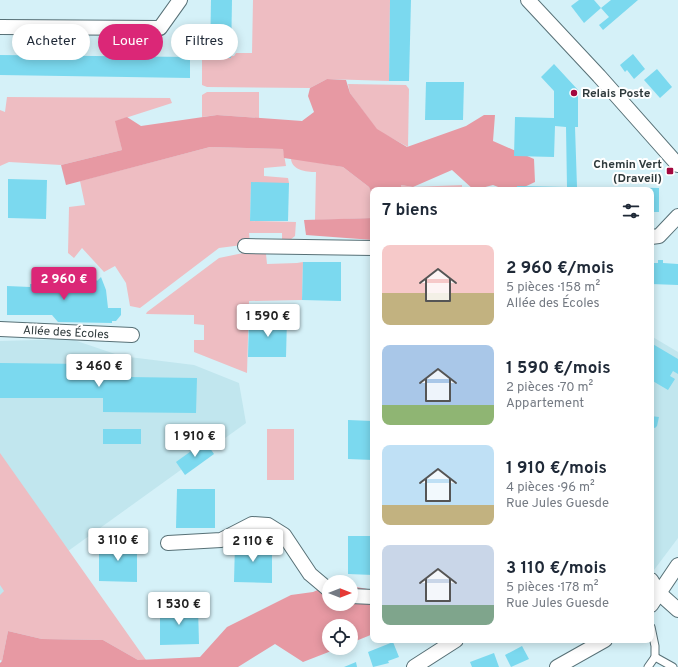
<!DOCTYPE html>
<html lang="fr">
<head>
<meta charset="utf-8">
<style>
	body { margin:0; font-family:Overpass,sans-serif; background:#f6f6f7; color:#1f2937; height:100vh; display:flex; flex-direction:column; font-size:15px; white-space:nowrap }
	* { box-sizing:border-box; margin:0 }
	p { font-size:13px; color:#747a83 }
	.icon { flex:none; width:22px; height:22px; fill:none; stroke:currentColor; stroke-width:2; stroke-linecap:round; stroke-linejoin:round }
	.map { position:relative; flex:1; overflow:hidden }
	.drawer { position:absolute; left:370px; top:187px; width:284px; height:456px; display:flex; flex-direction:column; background:#fff; border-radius:8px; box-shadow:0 2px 10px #0003 }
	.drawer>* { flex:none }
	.guide { position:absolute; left:12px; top:24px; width:298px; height:36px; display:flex; gap:8px }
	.needle { width:26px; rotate:90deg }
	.tools { position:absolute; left:322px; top:575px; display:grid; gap:8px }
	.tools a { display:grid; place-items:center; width:36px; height:36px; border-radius:50%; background:#fff; box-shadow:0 2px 10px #0003; font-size:20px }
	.price { position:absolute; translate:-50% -34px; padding:0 9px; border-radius:4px; background:#fff; color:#222; font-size:13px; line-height:26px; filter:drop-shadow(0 1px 2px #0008) }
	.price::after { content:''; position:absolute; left:50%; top:24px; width:12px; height:9px; margin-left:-6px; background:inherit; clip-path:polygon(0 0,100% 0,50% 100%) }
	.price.current { background:#db2777; color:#fff }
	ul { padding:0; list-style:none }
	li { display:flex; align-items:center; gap:12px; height:100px; padding:0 12px }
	li span { display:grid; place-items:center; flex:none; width:112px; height:80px; border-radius:8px; color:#555 }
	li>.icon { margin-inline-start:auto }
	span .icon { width:48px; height:48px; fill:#fffc; stroke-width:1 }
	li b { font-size:17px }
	h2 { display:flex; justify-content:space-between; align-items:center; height:48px; padding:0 12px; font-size:17px }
	.pill { padding:0 14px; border-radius:18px; background:#fff; box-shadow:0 2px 10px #0003; font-size:14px; line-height:36px }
	.pill.current { background:#db2777; color:#fff }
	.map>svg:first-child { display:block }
	.built { fill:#c1e6ee }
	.green { fill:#eebdc2 }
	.forest { fill:#e799a3 }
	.building { fill:#7bd9ef }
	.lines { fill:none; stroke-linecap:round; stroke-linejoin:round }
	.service-casing { stroke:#577076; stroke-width:9 }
	.minor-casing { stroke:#577076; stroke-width:16 }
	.service { stroke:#fff; stroke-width:7 }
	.minor { stroke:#fff; stroke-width:14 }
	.poi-dot { fill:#a3083f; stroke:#fff; stroke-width:1.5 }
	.labels { text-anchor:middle; stroke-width:4; stroke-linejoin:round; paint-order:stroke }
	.poi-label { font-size:12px; font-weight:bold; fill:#2f3a3c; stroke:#fff; text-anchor:start }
	.street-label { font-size:12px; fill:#2f3a3c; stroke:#fff }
</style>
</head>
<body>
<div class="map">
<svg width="678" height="667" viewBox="0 0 678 667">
	<rect width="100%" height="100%" fill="#d5f1f8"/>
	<!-- built -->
	<g class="built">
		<path d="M651 336 678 352V538L654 570 651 568Z"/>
		<path d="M71 339 121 356 194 365 239 383 246 423 0 600V341Z"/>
	</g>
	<!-- green -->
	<g class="green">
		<path d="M253 0H390L389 81 327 79 310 88 207 87 202 85V59L207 57 234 56 236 53H252Z"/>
		<path d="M348 84 406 85 409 89 408 147 377 130 350 93Z"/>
		<path d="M207 92H259V118L217 115 202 117V95Z"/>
		<path d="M7 97 170 98 172 103 116 121 122 150 61 165 9 162 0 166V110L5 112Z"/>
		<path d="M210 147 283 149 286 166 264 168V176L288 178 289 183H251L250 221 296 222 295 236 290 240 282 241V233H249L250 244 219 248 140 308 130 306 126 283 115 266 104 272 82 248 74 258 68 253 69 207 85 205 80 181Z"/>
		<path d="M291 158 343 167 369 187 373 196V218L315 220 316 172C306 172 291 170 291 158Z"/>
		<path d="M401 185 413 187 462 185V190H402Z"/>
		<path d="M248 252 266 254 267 264 297 263 303 262 302 300 249 301 247 373 194 352V340H204V325L194 324V315L146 314 147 312 219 258Z"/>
		<rect x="267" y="429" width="27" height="51"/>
		<path d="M0 453 146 660H138L103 640 42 639 8 631 2 661 0 660V595L4 591 0 585Z"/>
	</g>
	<!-- forest -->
	<g class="forest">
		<path d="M327 79 346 80 350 93 377 129 407 147 466 126 484 115H495L493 141 534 159 535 182 518 190H506L493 185 474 190 452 170 413 187 401 185 402 190H373V196L369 187 343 167 284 158 283 149 210 147 66 185 61 165 122 150 115 121 127 117 141 126 217 115 302 121 314 112 308 96 310 88Z"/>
		<path d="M373 218V240L306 235 304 220Z"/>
		<path d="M329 585V604H351V586L373 590V634L351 643V626H329V648H339L303 662 275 644 238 667H0V663L2 661 8 631 42 639 103 640 138 660 200 657 227 627 291 595 313 592Z"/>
	</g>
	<!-- building -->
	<g class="building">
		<path d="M211 0H232L231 58H210Z"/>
		<path d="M390 0H411L409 81H389Z"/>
		<path d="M579 0H594L601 8 584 23 571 6Z"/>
		<path d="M611 0H638L603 30 599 25 609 17 601 8Z"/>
		<path d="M633 54 645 69 634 79 627 70 625 72 620 65Z"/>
		<path d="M0 55 190 57V78L0 75Z"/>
		<path d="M554 64 578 90V127H575L577 187 659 188V212H651V190H517V186L567 187 566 127 555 126 554 157 514 156 515 117 554 118V91L541 77Z"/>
		<path d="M657 69 672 87 660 98 644 80Z"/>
		<path d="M426 82H464L463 120H425Z"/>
		<path d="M8 179 47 180 46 219 8 218Z"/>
		<path d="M251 182 289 183 288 221H250Z"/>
		<path d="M658 260H663V263L678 264V285L651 284V263H658Z"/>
		<path d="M303 262H341V301L302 300Z"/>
		<path d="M87 270 97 281 101 277 106 290 108 308H121V315L116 321H112V323L58 322 52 315H7V286L30 287V284H71Z"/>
		<path d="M249 318H287L286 357H248Z"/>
		<path d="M651 343 678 359V374L673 371 670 376 675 379 668 390 651 380Z"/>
		<path d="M0 363 86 364V378L103 379 104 369H128V377L197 378 196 413 103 412V398H0Z"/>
		<path d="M651 416 659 417 657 426 655 428 651 427Z"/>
		<path d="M348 420 373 421V460L348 459Z"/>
		<rect x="103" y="429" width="38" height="15"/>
		<path d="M205 441 214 454 185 475 176 462Z"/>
		<path d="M177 489H215V528H176Z"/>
		<path d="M348 536H373V575L348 574Z"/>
		<path d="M99 543H137V582L99 581Z"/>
		<path d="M235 543 272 544V583L234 582Z"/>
		<path d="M160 607H198L199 644 160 645Z"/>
		<path d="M393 642 399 657 388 661 389 663 373 667 368 652Z"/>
		<path d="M522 646 529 659 511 667 505 655Z"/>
		<path d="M494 653 499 667H472L470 662Z"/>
		<path d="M356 662 357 667H344Z"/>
	</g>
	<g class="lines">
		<defs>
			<g id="service">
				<path d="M655 657 673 667"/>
				<path d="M648 667 655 657V646L651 627"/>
			</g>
			<g id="minor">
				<path d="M528 0 599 76 678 165"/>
				<path d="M0 27 160 28 180 0"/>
				<path d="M651 237 659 236 678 216"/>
				<path d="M245 246 373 248"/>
				<path d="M0 329 132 335"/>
				<path d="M168 543 221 540 252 524 268 525 284 535 310 574 329 590"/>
				<path d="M651 580 659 593 678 610"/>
				<path d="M351 596 373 597"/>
				<path d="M651 605 678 565"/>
				<path d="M414 667 456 640"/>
				<path d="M557 667 605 640"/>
			</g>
		</defs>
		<!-- service casing -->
		<use href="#service" class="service-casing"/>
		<!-- minor casing -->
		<use href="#minor" class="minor-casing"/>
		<!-- service -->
		<use href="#service" class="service"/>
		<!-- minor -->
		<use href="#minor" class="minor"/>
	</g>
	<!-- markers -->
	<g class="poi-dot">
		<circle cx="574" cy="93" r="4"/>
		<rect x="666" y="167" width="8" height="8" rx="2"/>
	</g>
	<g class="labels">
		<!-- poi labels -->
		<g class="poi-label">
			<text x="582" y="97">Relais Poste</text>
			<text x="662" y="168" text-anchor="end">Chemin Vert<tspan x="662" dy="14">(Draveil)</tspan></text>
		</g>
		<!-- street labels -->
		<g class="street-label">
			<text transform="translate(66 332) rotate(3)" y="4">Allée des Écoles</text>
		</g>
	</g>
</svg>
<div class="tools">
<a><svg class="needle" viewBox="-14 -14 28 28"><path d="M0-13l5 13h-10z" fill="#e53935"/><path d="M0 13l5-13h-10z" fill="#747a83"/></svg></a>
<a><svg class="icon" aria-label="locate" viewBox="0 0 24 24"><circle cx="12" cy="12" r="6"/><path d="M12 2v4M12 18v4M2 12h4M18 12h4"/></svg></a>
</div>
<b class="price current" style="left:64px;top:301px">2 960 €</b>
<b class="price" style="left:268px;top:338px">1 590 €</b>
<b class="price" style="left:99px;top:388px">3 460 €</b>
<b class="price" style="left:195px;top:458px">1 910 €</b>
<b class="price" style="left:118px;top:562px">3 110 €</b>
<b class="price" style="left:253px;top:563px">2 110 €</b>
<b class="price" style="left:179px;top:626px">1 530 €</b>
<div class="guide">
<a class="pill">Acheter</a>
<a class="pill current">Louer</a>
<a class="pill">Filtres</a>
</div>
<section class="drawer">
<h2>7 biens<svg class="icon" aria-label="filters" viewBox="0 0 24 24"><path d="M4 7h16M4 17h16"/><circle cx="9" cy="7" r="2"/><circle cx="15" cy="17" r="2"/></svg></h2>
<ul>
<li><span style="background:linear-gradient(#f6c9c9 60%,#c2b280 0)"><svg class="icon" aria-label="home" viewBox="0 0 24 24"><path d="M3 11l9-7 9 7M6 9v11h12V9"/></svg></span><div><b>2 960 €/mois</b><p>5 pièces · 158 m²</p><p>Allée des Écoles</p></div></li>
<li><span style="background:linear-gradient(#a9c7e8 75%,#8fb573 0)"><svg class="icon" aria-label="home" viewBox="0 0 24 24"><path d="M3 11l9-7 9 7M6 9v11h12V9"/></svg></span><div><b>1 590 €/mois</b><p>2 pièces · 70 m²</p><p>Appartement</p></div></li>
<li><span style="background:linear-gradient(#bfe0f5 75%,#c2b280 0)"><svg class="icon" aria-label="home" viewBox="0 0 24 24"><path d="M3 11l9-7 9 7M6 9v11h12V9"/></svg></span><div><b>1 910 €/mois</b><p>4 pièces · 96 m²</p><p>Rue Jules Guesde</p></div></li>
<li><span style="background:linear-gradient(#c9d6e8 75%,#7fa58c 0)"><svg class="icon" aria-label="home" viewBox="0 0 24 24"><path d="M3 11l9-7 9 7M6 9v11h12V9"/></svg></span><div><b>3 110 €/mois</b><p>5 pièces · 178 m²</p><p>Rue Jules Guesde</p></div></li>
</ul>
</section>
</div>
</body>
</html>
